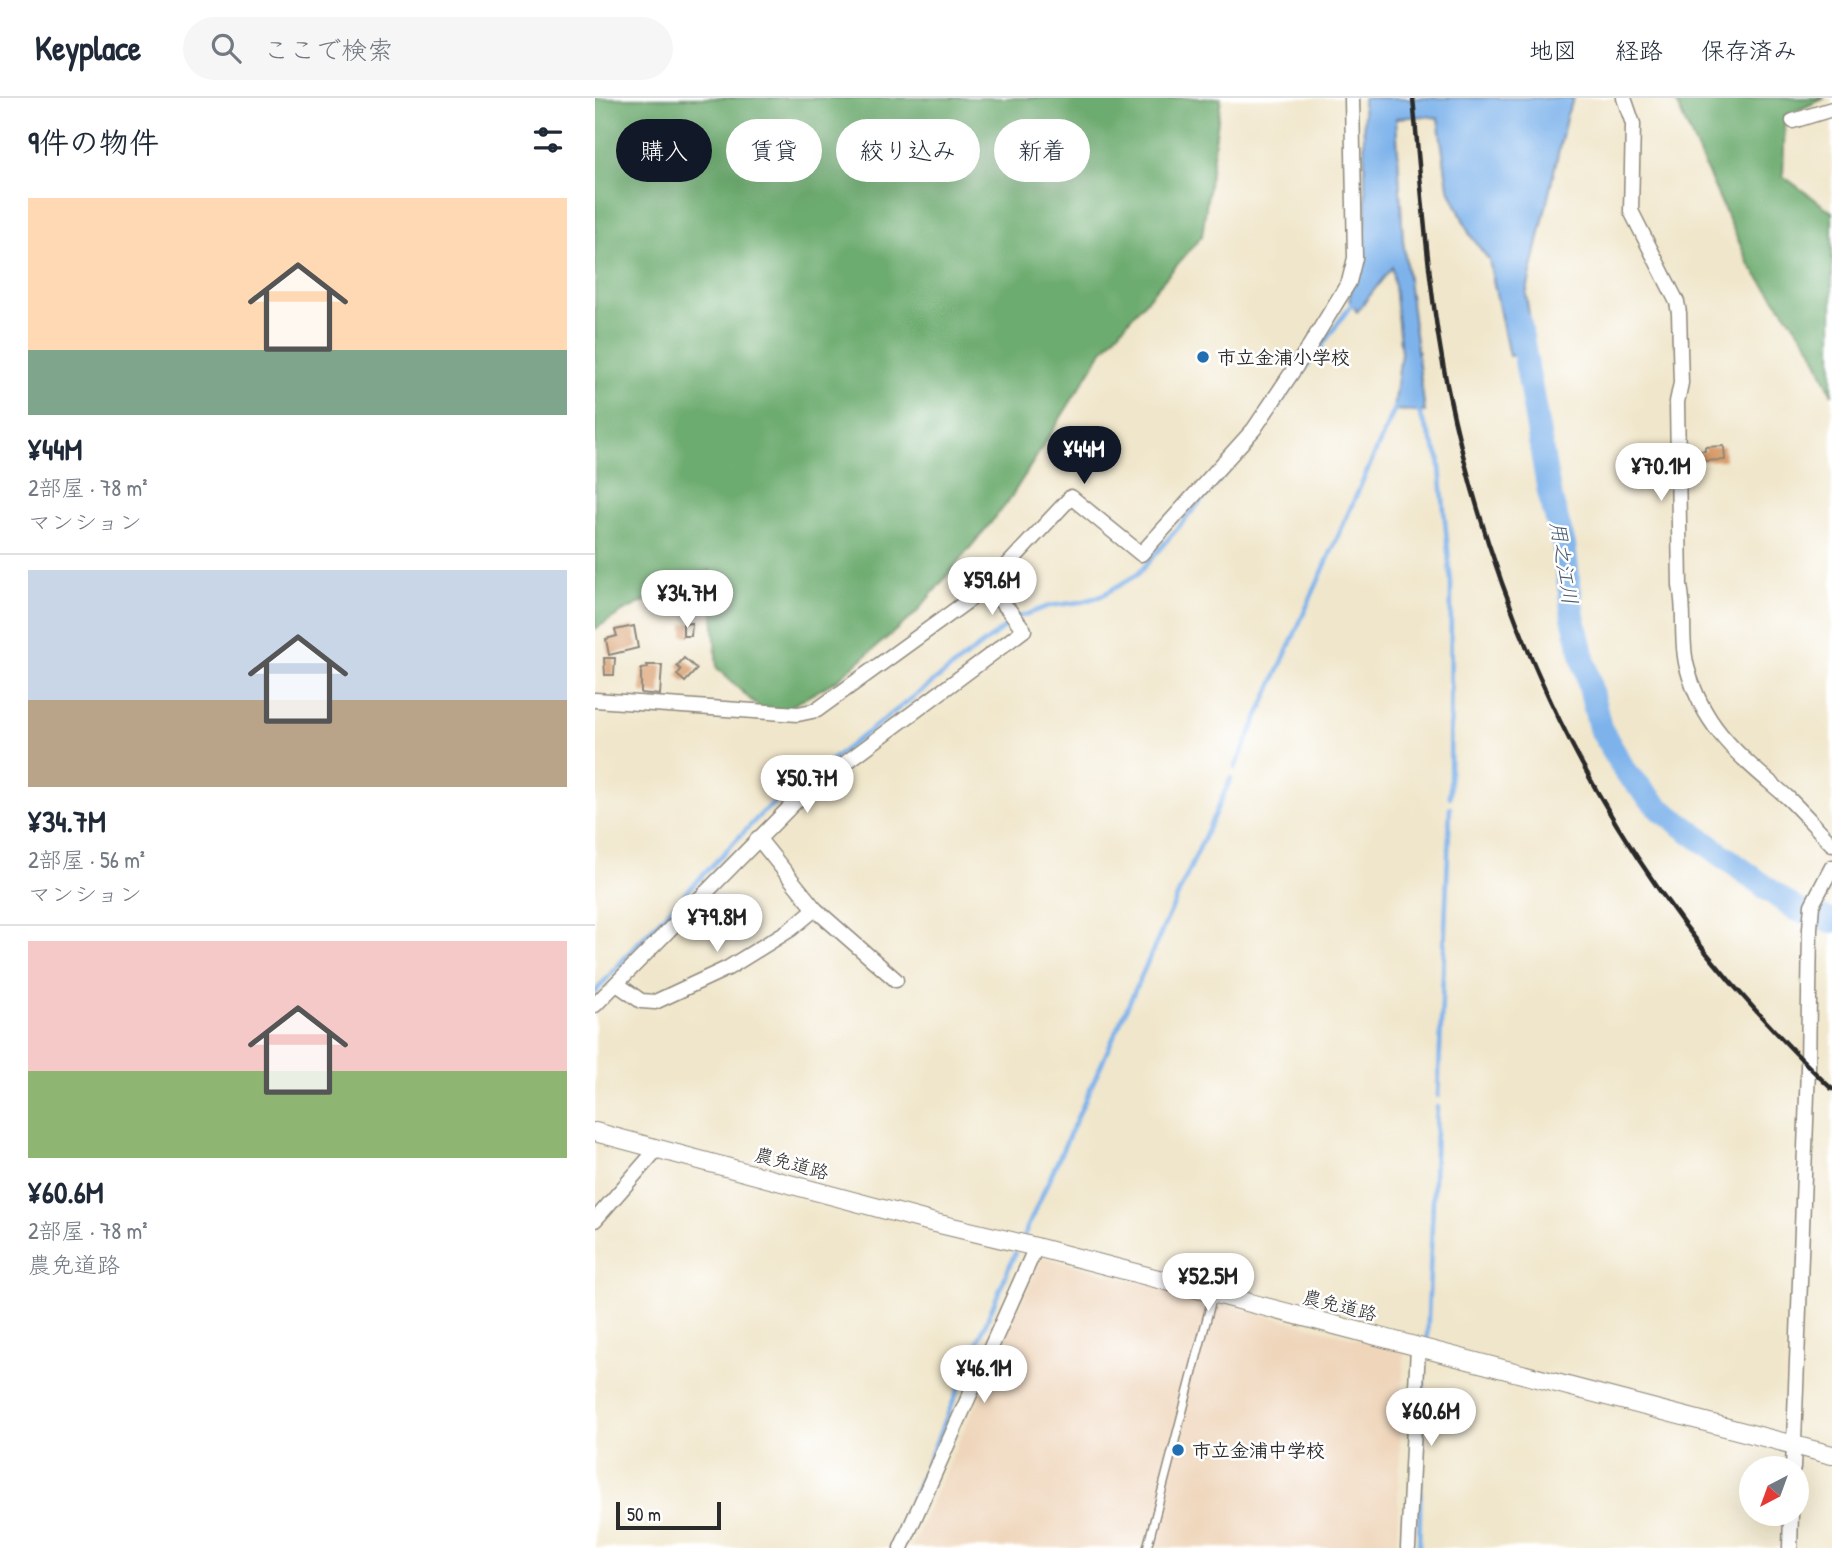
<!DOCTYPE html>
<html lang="ja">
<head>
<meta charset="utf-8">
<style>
	body { margin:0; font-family:"Patrick Hand","Klee One",sans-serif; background:#f6f6f7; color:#1f2937; height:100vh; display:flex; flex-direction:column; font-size:26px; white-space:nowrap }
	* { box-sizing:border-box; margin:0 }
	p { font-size:23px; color:#747a83 }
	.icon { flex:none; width:38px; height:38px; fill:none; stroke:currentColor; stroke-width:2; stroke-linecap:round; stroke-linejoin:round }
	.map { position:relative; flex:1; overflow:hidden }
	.panel { display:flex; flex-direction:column; background:#fff; width:595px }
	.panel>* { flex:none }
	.hud { position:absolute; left:21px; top:21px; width:665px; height:63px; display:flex; gap:14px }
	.needle { width:46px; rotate:221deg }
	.fabs { position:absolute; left:1144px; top:1358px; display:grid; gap:14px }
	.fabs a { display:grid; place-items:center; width:70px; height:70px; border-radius:50%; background:#fff; box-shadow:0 7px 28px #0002; font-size:35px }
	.scale { position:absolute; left:21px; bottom:18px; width:105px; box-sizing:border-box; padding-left:7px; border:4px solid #2b2b2b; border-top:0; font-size:19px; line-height:24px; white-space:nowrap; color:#2b2b2b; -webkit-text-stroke:5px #fff; paint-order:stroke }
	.price { position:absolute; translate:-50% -60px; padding:0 16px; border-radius:24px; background:#fff; color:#222; font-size:23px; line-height:46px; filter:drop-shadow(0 2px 4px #0008) }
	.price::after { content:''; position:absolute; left:50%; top:42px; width:21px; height:16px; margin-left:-10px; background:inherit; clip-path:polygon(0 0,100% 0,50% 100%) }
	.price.selected { background:#111827; color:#fff }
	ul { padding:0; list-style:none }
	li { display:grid; align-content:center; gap:14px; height:371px; padding:0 28px }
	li+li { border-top:2px solid #e0e1e3 }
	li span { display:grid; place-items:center; height:217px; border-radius:0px; color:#555 }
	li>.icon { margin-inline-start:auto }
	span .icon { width:126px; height:126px; fill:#fffc; stroke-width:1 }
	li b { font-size:30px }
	h2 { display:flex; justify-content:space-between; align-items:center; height:84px; padding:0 28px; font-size:30px }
	.tag { padding:0 24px; border-radius:32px; background:#fff; box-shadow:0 7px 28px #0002; font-size:24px; line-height:63px }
	.tag.selected { background:#111827; color:#fff }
	header { display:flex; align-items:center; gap:42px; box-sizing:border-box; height:98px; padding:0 35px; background:#fff; border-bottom:2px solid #e0e1e3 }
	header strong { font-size:33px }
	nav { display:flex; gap:38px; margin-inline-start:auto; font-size:24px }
	.search { width:490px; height:63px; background:#f6f6f7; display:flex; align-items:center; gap:18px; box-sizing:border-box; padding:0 24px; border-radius:38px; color:#747a83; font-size:26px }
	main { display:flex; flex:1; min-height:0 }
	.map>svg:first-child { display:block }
	.built { fill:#efd6bb }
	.forest { fill:#6dac6f; stroke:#4c6c4d; stroke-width:2 }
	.water { fill:#7db2eb; stroke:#546e8b; stroke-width:2 }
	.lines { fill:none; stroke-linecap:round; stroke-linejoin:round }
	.stream { stroke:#7db2eb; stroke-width:4.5 }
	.river { stroke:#7db2eb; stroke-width:24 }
	.building { fill:#d79a66 }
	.service-casing { stroke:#8e887b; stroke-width:10 }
	.minor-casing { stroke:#8e887b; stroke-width:17 }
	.tertiary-casing { stroke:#8e887b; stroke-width:20 }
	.service { stroke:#fff; stroke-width:7 }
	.minor { stroke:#fff; stroke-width:14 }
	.tertiary { stroke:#fff; stroke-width:18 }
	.rail { stroke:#2b2b2b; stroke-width:4.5 }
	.poi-dot { fill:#1f6fb2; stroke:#fff; stroke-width:2.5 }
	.labels { text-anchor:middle; stroke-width:5; stroke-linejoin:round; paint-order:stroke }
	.poi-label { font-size:19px; font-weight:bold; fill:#2b2b2b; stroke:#fff; text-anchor:start }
	.street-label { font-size:19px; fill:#2b2b2b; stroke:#fff }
	.water-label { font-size:21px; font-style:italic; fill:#485a6e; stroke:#fff }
</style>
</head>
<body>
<header>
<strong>Keyplace</strong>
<div class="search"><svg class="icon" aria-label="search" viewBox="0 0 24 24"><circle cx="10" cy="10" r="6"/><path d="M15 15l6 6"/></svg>ここで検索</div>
<nav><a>地図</a><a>経路</a><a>保存済み</a></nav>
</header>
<main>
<section class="panel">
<h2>9件の物件<svg class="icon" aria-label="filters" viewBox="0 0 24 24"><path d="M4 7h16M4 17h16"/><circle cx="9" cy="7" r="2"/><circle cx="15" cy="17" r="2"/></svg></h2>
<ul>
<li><span style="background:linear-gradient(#ffd9b3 70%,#7fa58c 0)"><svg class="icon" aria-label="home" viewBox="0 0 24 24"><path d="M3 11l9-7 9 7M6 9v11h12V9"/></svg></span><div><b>¥44M</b><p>2部屋 · 78 m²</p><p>マンション</p></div></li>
<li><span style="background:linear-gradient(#c9d6e8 60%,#b9a48a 0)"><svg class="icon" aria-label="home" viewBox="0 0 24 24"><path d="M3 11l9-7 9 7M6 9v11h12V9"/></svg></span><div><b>¥34.7M</b><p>2部屋 · 56 m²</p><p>マンション</p></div></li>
<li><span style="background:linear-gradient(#f6c9c9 60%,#8fb573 0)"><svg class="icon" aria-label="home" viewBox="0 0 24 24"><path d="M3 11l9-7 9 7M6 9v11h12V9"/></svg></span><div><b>¥60.6M</b><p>2部屋 · 78 m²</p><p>農免道路</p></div></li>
</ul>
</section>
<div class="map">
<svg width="1237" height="1450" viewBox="0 0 1237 1450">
	<rect width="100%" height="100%" fill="#fff"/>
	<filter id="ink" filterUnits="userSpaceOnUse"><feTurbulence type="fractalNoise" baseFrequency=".0143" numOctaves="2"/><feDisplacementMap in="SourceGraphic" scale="14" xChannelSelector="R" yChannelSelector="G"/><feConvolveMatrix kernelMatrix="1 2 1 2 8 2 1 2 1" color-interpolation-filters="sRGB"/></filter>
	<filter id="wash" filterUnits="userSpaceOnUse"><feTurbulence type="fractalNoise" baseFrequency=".00686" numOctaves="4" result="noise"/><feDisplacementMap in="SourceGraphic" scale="28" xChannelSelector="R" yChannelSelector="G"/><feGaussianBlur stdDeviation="1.57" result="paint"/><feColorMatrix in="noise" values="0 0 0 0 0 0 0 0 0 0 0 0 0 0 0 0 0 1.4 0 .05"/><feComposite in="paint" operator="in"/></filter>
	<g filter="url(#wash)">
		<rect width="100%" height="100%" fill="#f0e6cb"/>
		<!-- built -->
		<path class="built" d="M447 1159 809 1253 801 1450H316Z"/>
		<!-- forest -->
		<g class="forest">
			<path d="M0 0H626L607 138 508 252 413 404 320 516 242 582 175 620 122 570 115 472 29 513 0 531Z"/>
			<path d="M1079 0H1230L1190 18 1188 78 1237 114V297L1216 249 1154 166Z"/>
		</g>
		<!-- water -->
		<path class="water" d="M768 0H979L972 16 931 197 940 254 914 258 894 162 875 137 853 89 843 20 831 18 801 20 808 142 830 314 799 312 806 255 797 169 762 214 754 202 771 126Z"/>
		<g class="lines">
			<!-- stream -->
			<g class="stream">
				<path d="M822 310 844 359 856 485 855 699"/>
				<path d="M666 332 759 203"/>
				<path d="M424 519 454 508 486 504 506 498 543 476 661 339"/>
				<path d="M640 670 801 308"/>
				<path d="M0 894 42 846 167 715 415 525"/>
				<path d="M843 998 855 710"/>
				<path d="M429 1137 636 680"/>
				<path d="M832 1243 842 1009"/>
				<path d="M297 1450 420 1155"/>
				<path d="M824 1450 829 1262"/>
			</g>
			<!-- river -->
			<path class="river" d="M924 223 954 394 969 447 978 519 1005 630 1030 673 1065 711 1200 811 1237 823"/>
		</g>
		<g id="blocks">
			<!-- building -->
			<g class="building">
				<path d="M1129 348 1130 362 1104 363V353H1110V349Z"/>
				<path d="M58 485H73L74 489 59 497Z"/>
				<path d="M97 525 96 538H88V526Z"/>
				<path d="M39 528 43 550 14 557 11 541 22 538 20 532Z"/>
				<path d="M9 560H20L19 577H10Z"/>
				<path d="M89 560 102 571 90 584 82 577 86 572 82 568Z"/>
				<path d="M52 567H67L65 597 46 595V571L53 570Z"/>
			</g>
		</g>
	</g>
	<g filter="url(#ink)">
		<use href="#blocks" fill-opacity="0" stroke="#8e887b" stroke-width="2"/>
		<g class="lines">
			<defs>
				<path id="service" d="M552 1450 618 1197"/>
				<g id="minor">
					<path d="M1029 0 1038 26 1036 113 1082 204 1084 215 1086 285 1082 304 1085 488C1091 515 1085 543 1092 569 1108 631 1146 659 1192 699 1208 714 1222 731 1237 746"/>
					<path d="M1198 23 1237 11"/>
					<path d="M0 602 203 616 222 612 392 489 476 399 546 456 659 331 714 249 754 184 760 160 757 0"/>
					<path d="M163 740 220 811 301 882"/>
					<path d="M22 886 46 903 60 904 133 870 196 831 220 811"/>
					<path d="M0 907 206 698 429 532 414 512 392 489"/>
					<path d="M0 1122 62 1051"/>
					<path d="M1198 1370 1213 970 1215 830 1217 807 1237 769"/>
					<path d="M306 1450 441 1149"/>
					<path d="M813 1450 823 1249"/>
					<path d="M1195 1450 1196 1416"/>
				</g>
				<path id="tertiary" d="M0 1034 336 1124 441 1149 1237 1357"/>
			</defs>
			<!-- service casing -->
			<use href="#service" class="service-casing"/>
			<!-- minor casing -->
			<use href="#minor" class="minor-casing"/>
			<!-- tertiary casing -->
			<use href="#tertiary" class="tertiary-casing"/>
			<!-- service -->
			<use href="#service" class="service"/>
			<!-- minor -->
			<use href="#minor" class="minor"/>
			<!-- tertiary -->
			<use href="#tertiary" class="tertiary"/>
			<!-- rail -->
			<path class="rail" d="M818 0C827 95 833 193 852 287 899 519 1002 740 1163 915 1187 941 1211 967 1237 991"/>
		</g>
	</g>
	<!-- markers -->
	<g class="poi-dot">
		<circle cx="608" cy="259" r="7"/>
		<circle cx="583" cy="1352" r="7"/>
	</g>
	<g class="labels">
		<!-- poi labels -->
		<g class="poi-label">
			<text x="622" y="266">市立金浦小学校</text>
			<text x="597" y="1359">市立金浦中学校</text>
		</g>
		<!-- street labels -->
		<g class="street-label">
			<text transform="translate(197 1065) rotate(15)" y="7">農免道路</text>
			<text transform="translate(745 1207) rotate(14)" y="7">農免道路</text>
		</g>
		<!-- water labels -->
		<g class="water-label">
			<text transform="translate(969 465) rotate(81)" y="7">用之江川</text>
		</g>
	</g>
</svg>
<div class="fabs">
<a><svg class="needle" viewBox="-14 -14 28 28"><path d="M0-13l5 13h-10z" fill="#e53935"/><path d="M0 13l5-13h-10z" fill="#747a83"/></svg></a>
</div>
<div class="scale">50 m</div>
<b class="price selected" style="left:489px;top:388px">¥44M</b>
<b class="price" style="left:1066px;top:405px">¥70.1M</b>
<b class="price" style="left:397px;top:519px">¥59.6M</b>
<b class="price" style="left:92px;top:532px">¥34.7M</b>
<b class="price" style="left:212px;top:717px">¥50.7M</b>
<b class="price" style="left:122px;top:856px">¥79.8M</b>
<b class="price" style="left:613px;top:1215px">¥52.5M</b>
<b class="price" style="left:389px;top:1307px">¥46.1M</b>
<b class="price" style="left:836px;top:1350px">¥60.6M</b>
<div class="hud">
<a class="tag selected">購入</a>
<a class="tag">賃貸</a>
<a class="tag">絞り込み</a>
<a class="tag">新着</a>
</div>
</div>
</main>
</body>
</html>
